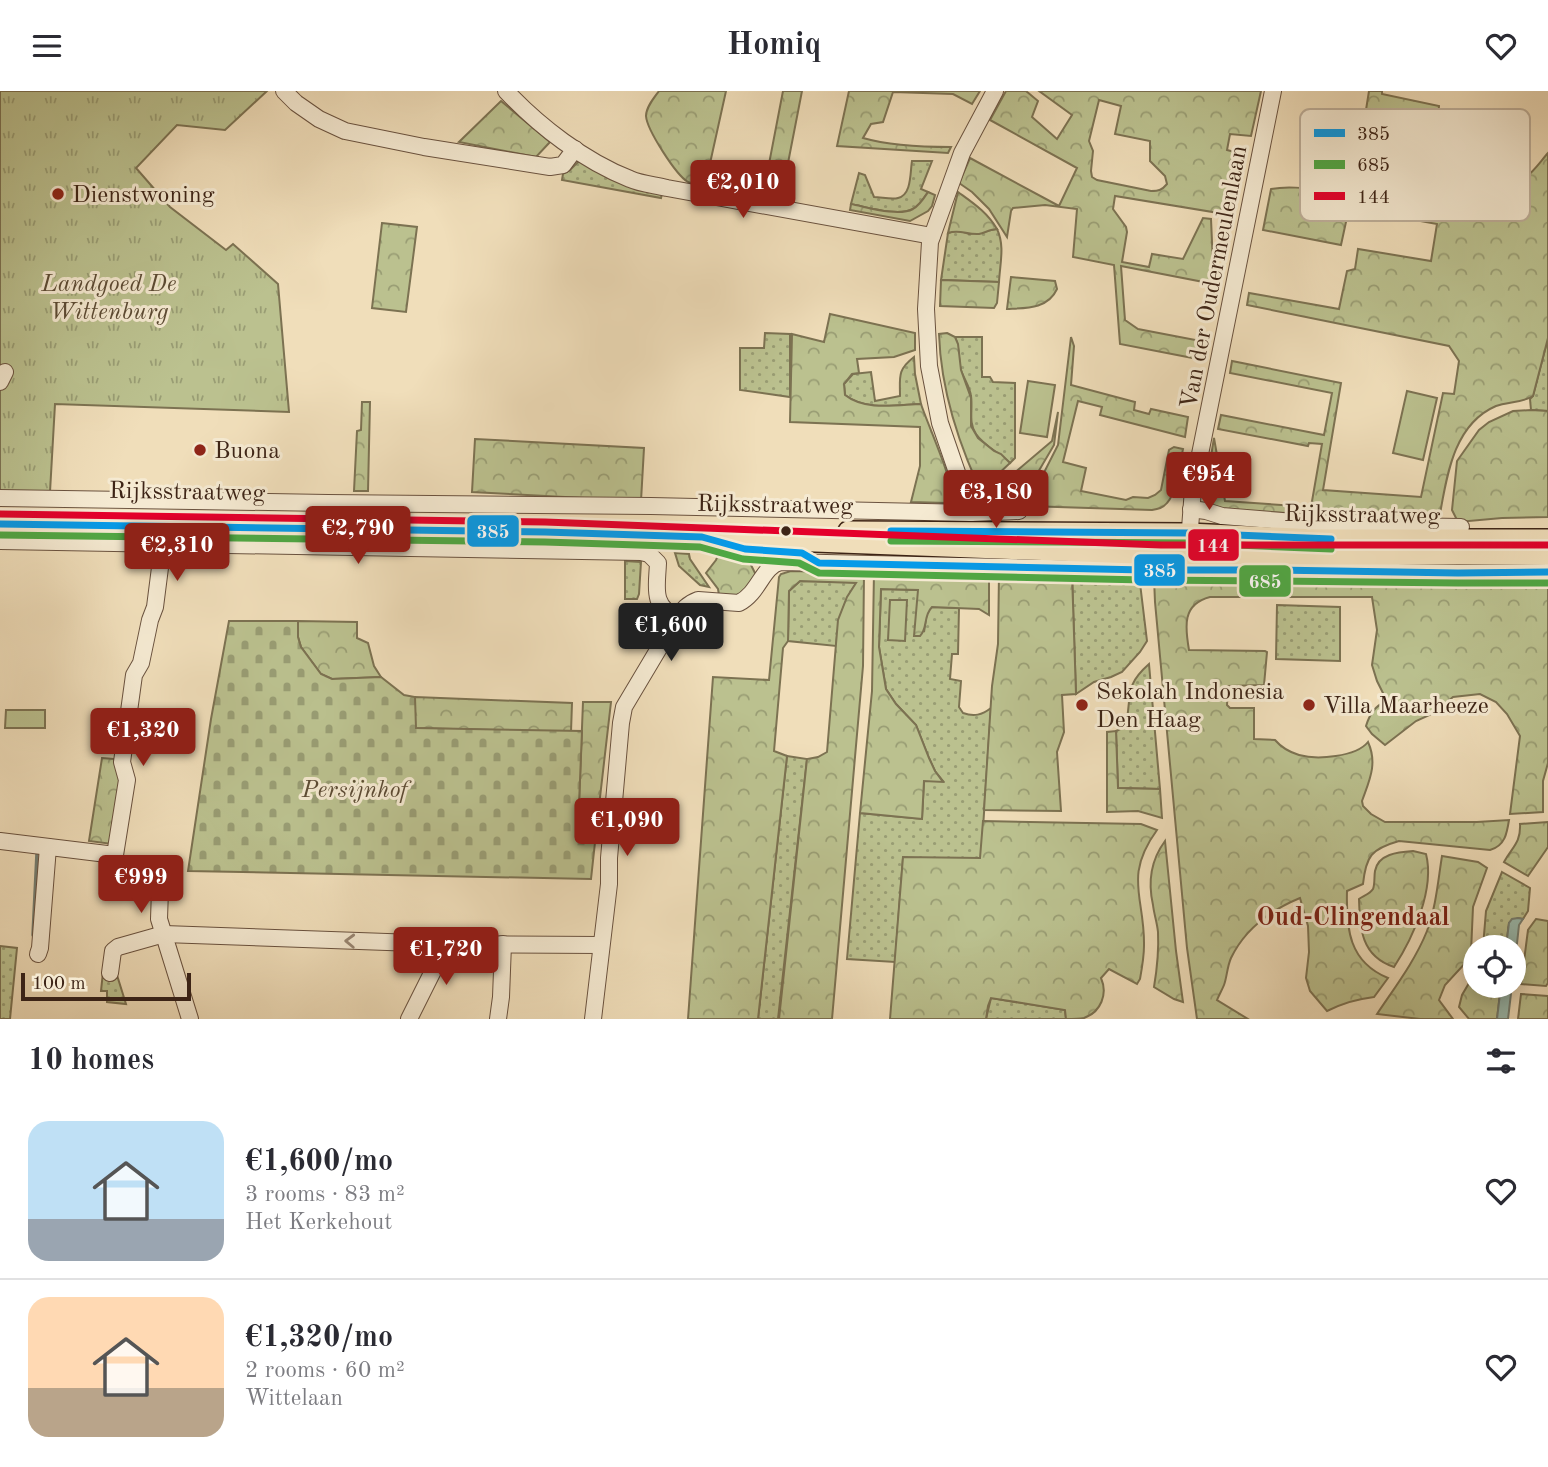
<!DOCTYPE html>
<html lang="en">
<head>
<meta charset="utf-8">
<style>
	body { margin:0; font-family:"Old Standard TT",serif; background:#f7f7f7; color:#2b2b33; height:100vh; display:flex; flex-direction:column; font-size:26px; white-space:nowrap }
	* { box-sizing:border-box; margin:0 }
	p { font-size:23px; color:#7c7c81 }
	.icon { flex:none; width:38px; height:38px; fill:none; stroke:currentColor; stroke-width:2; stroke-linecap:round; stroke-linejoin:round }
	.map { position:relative; height:928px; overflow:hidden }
	.panel { display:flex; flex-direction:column; background:#fff; flex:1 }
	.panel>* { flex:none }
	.tools { position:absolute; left:1463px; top:844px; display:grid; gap:14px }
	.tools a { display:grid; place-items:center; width:63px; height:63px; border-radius:50%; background:#fff; box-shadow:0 4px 18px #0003; font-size:35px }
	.scale { position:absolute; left:21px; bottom:18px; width:170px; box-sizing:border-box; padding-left:7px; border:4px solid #3d2416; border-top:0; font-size:19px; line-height:24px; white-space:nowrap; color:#3d2416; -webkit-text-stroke:5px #f5ead2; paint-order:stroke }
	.price { position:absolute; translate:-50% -60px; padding:0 16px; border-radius:7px; background:#8f2418; color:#fff; font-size:23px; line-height:46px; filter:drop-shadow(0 2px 4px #0008) }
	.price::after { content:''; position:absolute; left:50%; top:42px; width:21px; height:16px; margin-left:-10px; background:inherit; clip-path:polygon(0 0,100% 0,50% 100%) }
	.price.active { background:#222; color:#fff }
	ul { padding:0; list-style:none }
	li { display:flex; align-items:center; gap:21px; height:175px; padding:0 28px }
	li+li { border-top:2px solid #e1e1e2 }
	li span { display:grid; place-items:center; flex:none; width:196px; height:140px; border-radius:21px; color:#555 }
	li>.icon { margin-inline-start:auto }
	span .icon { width:84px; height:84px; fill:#fffc; stroke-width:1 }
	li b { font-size:30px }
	h2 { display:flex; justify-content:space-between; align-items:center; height:84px; padding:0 28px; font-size:30px }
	header { display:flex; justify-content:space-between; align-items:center; height:91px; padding:0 28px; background:#fff; font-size:32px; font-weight:800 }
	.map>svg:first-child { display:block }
	.grass { fill:url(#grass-dots); stroke:#7c7252; stroke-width:2 }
	.forest { fill:url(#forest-crowns); stroke:#7c7252; stroke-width:2; fill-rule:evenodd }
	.cemetery { fill:url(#cemetery-stones); stroke:#7c7252; stroke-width:2 }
	.park { fill:url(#park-tufts); stroke:#7c7252; stroke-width:2 }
	.garden { fill:#bbc18f; stroke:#7c7252; stroke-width:2 }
	.water { fill:#9abcb1; stroke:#757f73; stroke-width:2 }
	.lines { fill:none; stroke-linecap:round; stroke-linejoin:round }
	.stream { stroke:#757f73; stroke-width:3.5 }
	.minor-casing { stroke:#6a523f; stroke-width:18 }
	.major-casing { stroke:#3d2416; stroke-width:22 }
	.minor { stroke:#f5ead2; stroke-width:16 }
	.major { stroke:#f0deba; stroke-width:19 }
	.bus-1-casing { stroke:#f5ead2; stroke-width:12 }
	.bus-2-casing { stroke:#f5ead2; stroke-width:12 }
	.bus-3-casing { stroke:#f5ead2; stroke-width:12 }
	.bus-1 { stroke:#069ae8; stroke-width:7 }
	.bus-2 { stroke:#4fa844; stroke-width:7 }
	.bus-3 { stroke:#e4002b; stroke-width:7 }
	.oneway { stroke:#998774 }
	.poi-dot { fill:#8f2418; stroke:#f5ead2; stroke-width:2.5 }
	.bus-dot { fill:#3d2416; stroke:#f5ead2; stroke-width:2.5 }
	.labels { text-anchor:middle; stroke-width:6; stroke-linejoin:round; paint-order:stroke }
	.poi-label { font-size:24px; fill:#3d2416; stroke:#f5ead2; text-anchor:start }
	.street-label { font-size:24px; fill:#3d2416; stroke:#f5ead2 }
	.park-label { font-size:24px; font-style:italic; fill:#5c4b34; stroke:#f5ead2 }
	.neighbourhood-label { font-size:26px; font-weight:bold; fill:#7a1f14; stroke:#f5ead2 }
	.key { fill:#f5ead2; stroke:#beaf9a; stroke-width:2 }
	.key-label { font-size:19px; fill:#3d2416 }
	.line-badge { stroke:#f5ead2; stroke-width:2.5 }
	.badge-label { font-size:19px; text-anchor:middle; font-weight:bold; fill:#fff }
</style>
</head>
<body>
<header><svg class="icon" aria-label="menu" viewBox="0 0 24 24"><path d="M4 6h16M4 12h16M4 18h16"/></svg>Homiq<svg class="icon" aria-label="heart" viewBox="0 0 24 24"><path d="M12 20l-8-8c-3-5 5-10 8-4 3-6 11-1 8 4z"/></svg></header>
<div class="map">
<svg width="1548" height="928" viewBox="0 0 1548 928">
	<defs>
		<pattern id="grass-dots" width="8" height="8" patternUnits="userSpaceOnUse" patternTransform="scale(1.75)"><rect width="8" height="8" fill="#bbc18f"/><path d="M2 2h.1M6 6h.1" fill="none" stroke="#999d74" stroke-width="1.8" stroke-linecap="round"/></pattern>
		<pattern id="forest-crowns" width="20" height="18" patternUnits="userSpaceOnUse" patternTransform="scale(1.75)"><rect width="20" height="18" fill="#bbc18f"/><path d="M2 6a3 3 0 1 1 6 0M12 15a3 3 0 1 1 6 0" fill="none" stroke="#999d74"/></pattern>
		<pattern id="cemetery-stones" width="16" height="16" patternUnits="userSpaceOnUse" patternTransform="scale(1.75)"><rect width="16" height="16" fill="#bbc18f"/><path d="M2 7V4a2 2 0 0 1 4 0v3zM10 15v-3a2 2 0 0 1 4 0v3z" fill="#999d74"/></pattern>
		<pattern id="park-tufts" width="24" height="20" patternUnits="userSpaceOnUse" patternTransform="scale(1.75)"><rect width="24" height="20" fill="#bbc18f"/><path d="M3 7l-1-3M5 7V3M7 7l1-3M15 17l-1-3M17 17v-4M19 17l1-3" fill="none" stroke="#999d74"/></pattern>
	</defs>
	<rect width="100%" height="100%" fill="#f0deba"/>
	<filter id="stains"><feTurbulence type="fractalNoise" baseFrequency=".00286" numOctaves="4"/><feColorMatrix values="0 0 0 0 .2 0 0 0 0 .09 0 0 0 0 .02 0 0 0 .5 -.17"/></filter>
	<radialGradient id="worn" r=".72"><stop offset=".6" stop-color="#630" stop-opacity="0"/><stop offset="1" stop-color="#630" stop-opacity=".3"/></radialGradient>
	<!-- grass -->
	<g class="grass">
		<path d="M580 69 662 103 661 107 562 89 563 83 570 79Z"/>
		<path d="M912 70H932L921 98 928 101C924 107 920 114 913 118 898 126 867 116 851 113L859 82 865 84 874 106C881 106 892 109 898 107 912 104 910 81 912 70Z"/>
		<path d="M997 138C1005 155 1000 172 999 191L941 189 948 142 958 139 969 143Z"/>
		<path d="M765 242 790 243V306L740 299V257H764Z"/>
		<path d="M955 246H982V286H990L993 291 1015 292V367L1010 372C1000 362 984 355 976 343 968 331 973 319 971 305 970 296 964 288 961 279 958 268 960 257 955 246Z"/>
		<path d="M1548 247V320L1531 319 1530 308 1533 305Z"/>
		<path d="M914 266 915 283 921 313C896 314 866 320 845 304L844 293 853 283 871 281 875 310 900 305C900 286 897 279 914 266Z"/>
		<path d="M675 462 689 463 690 468 709 496 700 494 679 475Z"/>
		<path d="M625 470 641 471 639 503 637 508H625Z"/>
		<path d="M1072 483 1139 484 1147 550 1140 561 1122 581 1111 586 1094 591 1076 603Z"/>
		<path d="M800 490 857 491C842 513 838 529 836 555L788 550 789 500Z"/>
		<path d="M881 498 918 499 924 541 927 521 932 516 959 517 958 563H952L950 588 961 590 959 616 963 622C974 626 982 624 991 617L981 767H903L895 871 847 868 860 722 922 728 924 690H943L935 680 929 667 916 634 896 613 886 598 879 556Z"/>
		<path d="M1277 514 1340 516V570L1276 568Z"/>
		<path d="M1149 573 1160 698 1118 697 1116 640 1123 637 1126 633C1132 604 1124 595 1149 573Z"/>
		<path d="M787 665 807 668 778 928H758Z"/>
		<path d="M1502 781 1530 797 1528 820 1523 828 1518 827 1509 832 1506 856H1483L1486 820Z"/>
		<path d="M0 855 17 857 10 928H0Z"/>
		<path d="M103 881H116L126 913 107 911V900H101Z"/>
		<path d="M991 907 1065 919 1066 928H986Z"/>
	</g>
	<!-- forest -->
	<g class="forest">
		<path d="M659 0H726L705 95C700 94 693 93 688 91 676 84 647 39 646 25 646 16 654 7 659 0Z"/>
		<path d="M783 0H802L781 108 763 104Z"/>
		<path d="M849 0H980L972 13 953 3 893 1 883 31 871 33 863 47C891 55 922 56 951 56L948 62 837 55Z"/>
		<path d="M1006 0H1026L1038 10 1032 26 1057 48 1072 24 1039 0H1261L1251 45 1230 43 1227 59 1246 64 1231 124 1115 105 1113 118 1126 136 1127 141 1122 171 1149 176 1152 163 1183 168 1203 127 1211 128 1213 174 1223 176 1219 194 1121 175 1125 229 1138 238 1206 251 1203 269 1120 253 1114 174 1073 166 1077 118 1045 114 1013 117 1011 120 1007 146 989 118 972 101 959 92 970 67 1059 115 1077 77 990 29ZM1099 9 1121 15 1115 43 1150 50V70L1165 85 1167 93C1162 99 1159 100 1151 100L1097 89 1092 86 1091 80 1093 60 1089 50Z"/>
		<path d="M1369 0H1382V3L1439 15 1436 51 1465 59 1505 90C1524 97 1537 74 1548 62V247L1533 305C1525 311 1507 311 1496 315 1454 333 1447 384 1440 423H1310L1217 419 1204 408 1214 347 1225 410 1311 416 1322 353 1309 352 1308 355 1218 338 1221 324 1324 344 1332 302 1230 282 1232 270 1341 292 1323 399 1421 406 1443 302 1454 303 1459 270 1449 255 1247 214 1249 202 1339 218 1347 180 1355 178 1358 158 1431 170 1437 133 1349 117 1341 154 1263 139 1271 98C1287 95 1304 97 1320 99 1329 100 1339 103 1348 101 1361 97 1373 81 1376 69 1379 62 1380 55 1381 47L1362 44Z"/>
		<path d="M501 10 550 51 536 66 459 51Z"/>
		<path d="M928 101 935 104 932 115 928 120 910 130 850 119 851 113C867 116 898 126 913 118 920 114 924 107 928 101Z"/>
		<path d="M958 101C973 112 987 121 997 138 990 138 985 142 979 143 967 144 960 138 948 142Z"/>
		<path d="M382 132 417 136 406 221 372 217Z"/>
		<path d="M1011 186 1055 190 1057 198C1048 218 1026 217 1007 218Z"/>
		<path d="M941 189 999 191 997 212 994 217 940 215Z"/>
		<path d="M830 223 915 242V259L894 266 857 268 859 282 852 283 844 293 845 304C865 320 896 314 921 313 927 332 955 393 952 409L947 412 911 411 920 375V336L790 331 792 243 824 251Z"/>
		<path d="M947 242 955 246 958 253 961 279 971 307V335L978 347 994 360 1001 363 1010 372 994 387 993 414 988 415C961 361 941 303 939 243Z"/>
		<path d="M1071 246 1074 255 1071 294 1135 311 1134 319 1149 323 1151 318 1188 326 1185 346 1100 324 1102 316 1078 310 1063 371 1086 377 1081 400 1126 409 1133 406 1148 407 1155 404 1161 399 1169 359 1174 356 1183 358C1180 372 1177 401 1167 412 1163 417 1158 418 1152 419L1027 415 1058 354Z"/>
		<path d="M362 311H370L368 400H354L357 340 361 339Z"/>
		<path d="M1531 319 1548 320V426L1502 427 1458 431 1452 419 1457 370 1479 339 1489 331 1513 320Z"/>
		<path d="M1058 321 1054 354 1017 417H1003V396L1006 389 1052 350Z"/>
		<path d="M475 348 644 357 641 410 472 401Z"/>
		<path d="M718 464 748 468 756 484 753 492 738 504H719L718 498 706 482 716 469Z"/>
		<path d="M791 480 864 482 863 575 832 928H779L807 668 818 666 827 661 838 529 847 506 856 492 800 490 789 500 788 550 783 557 774 660 787 665 758 928H688L713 586 769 589 779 486 781 483Z"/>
		<path d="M874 481 989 483V524L979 518 932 516C923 525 928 537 920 545H914L918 499 881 498 879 556 886 598 896 613 916 634 929 667 935 680 943 691 924 690 922 728 860 722 872 600Z"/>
		<path d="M999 483H1072L1076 603 1062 604 1064 641 1057 661 1061 720 984 719 992 595 998 553Z"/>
		<path d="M1157 484 1548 488V672L1543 690V721L1510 723 1520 645 1507 623 1496 611 1480 603 1453 606 1434 622 1416 630 1385 654 1372 643 1366 635C1369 625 1375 615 1385 611L1386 608 1377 590 1372 574 1377 539 1372 506H1210C1182 513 1185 536 1189 559L1265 560 1267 561 1264 594 1228 595 1227 614 1230 617H1254V648L1275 649C1281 656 1289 661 1299 664 1317 669 1356 666 1368 651 1378 673 1369 690 1362 710L1363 715 1371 723 1385 731H1477L1509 729C1507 742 1505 755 1490 759L1399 750C1371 758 1366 765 1363 793L1347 800C1346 838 1349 871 1388 887L1374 906C1356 908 1343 912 1327 920L1310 900 1306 887 1309 861 1308 835 1300 807C1271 819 1245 838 1231 867 1227 876 1227 886 1224 894 1222 899 1219 904 1217 909L1248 928H1197L1187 857 1155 511 1154 487Z"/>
		<path d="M298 530 357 531V547L368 552 374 575 381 586 332 588 321 583 301 556 298 546Z"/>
		<path d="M415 606 572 612 571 641 415 637Z"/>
		<path d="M583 611H611L599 715 579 713Z"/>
		<path d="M1116 640 1118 697 1160 698 1162 727 1138 720 1107 721V641Z"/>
		<path d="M102 667 114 668 120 684 112 753 89 750Z"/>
		<path d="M983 730 1141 733 1157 739C1123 786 1145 806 1144 855 1144 866 1142 877 1140 888L1137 893 1109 878 1101 887C1108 903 1101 921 1084 927 1079 928 1072 928 1066 928L1065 919 991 907 988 915 986 928H890L903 766 980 767Z"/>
		<path d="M1548 731V756L1528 785 1504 771C1512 756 1521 752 1520 733Z"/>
		<path d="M1165 750 1176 860 1183 911 1174 908 1154 896C1157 878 1159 860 1158 841 1157 831 1154 823 1153 814 1148 792 1151 769 1165 750Z"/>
		<path d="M1413 760 1426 763C1435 798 1413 847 1394 876 1361 865 1360 838 1359 808 1363 805 1370 803 1373 798 1375 793 1374 786 1375 780 1378 763 1398 761 1413 760Z"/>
		<path d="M1442 765 1478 771 1487 777 1473 816 1471 861 1469 868 1445 894 1439 909 1453 928H1420L1377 923C1395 896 1415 870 1427 840 1436 816 1438 790 1442 765Z"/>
		<path d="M1536 828 1548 830V892L1546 895 1521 893 1528 839Z"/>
		<path d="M1475 882V894H1501L1497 928H1469L1459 916 1462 904Z"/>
		<path d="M1521 903 1548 905V928H1518Z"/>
	</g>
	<!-- cemetery -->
	<path class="cemetery" d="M229 530H298V546L301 556 321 583 332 588 381 586 404 604 415 606 416 637 582 640 579 713 599 715 591 788 188 780 211 628Z"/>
	<!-- park -->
	<path class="park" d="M0 0H267L225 39 177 34 136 77 170 116 226 159 233 153 278 193 289 321 55 313 50 401H0Z"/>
	<!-- garden -->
	<g class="garden">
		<path d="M1028 290 1055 294 1047 346 1020 342Z"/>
		<path d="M1407 300 1437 307 1423 369 1393 362Z"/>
		<path d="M890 509H907L905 550 888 549Z"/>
		<path d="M6 619H45V637H5Z"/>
	</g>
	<!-- water -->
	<g class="water">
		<circle cx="1468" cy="120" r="10"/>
		<path d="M1518 827 1523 828 1519 834 1514 880V856H1506L1509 832 1512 828Z"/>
		<path d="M1501 894H1512L1508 928H1497Z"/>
	</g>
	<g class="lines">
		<!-- stream -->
		<path class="stream" d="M33 844 37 762"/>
		<defs>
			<g id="minor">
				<path d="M284 0 296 12 319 28 345 40 424 56 550 76 563 74 575 58"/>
				<path d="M506 0C539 35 584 70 630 88 641 93 655 94 667 97L932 145"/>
				<path d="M0 291 5 281"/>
				<path d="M0 407 328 412 651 415 971 422 1019 420"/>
				<path d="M1191 418 1206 420 1222 425 1332 434 1461 436"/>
				<path d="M971 422 940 332 929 275 926 218 930 151 962 62 995 0"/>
				<path d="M0 450 641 461 649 463 658 472C657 497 651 514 677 527"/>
				<path d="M1188 464 1193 398 1273 0"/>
				<path d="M0 750 115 764 114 773 120 782 150 789 156 793 160 799 159 828 190 928"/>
				<path d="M115 764 127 689 122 671 134 584 141 572 150 529 155 516 163 453"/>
				<path d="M38 863 40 857 48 756"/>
				<path d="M110 882 113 860 118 856 164 843 443 853 601 854"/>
				<path d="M409 928 441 864 443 853"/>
				<path d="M498 928 501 906 503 853"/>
				<path d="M593 928 609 793V767L621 632 624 616 677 527C683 519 687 513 698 509L739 512C760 501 762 475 781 471L1145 479H1275L1458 482 1548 481"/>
			</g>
			<g id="major">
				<path d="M0 433 545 441 1161 464H1548"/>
				<path d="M848 440 1189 442 1315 448H1548"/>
			</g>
		</defs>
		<!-- minor casing -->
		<use href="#minor" class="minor-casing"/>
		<!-- major casing -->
		<use href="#major" class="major-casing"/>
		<!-- minor -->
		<use href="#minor" class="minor"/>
		<!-- major -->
		<use href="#major" class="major"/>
		<defs>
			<g id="bus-1">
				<path d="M0 433 545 441 702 446 745 458 802 462 819 472 1145 479H1275L1458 482 1548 481"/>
				<path d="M891 440 1189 442 1331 448"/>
			</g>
			<g id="bus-2">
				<path d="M0 444 545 451 700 456 743 468 799 472 819 482 1145 489 1275 490 1458 492H1548"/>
				<path d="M891 450 1189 452 1331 458"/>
			</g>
			<path id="bus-3" d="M0 423 545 431 1161 454H1548"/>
		</defs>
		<!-- bus-1 casing -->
		<use href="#bus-1" class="bus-1-casing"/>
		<!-- bus-2 casing -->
		<use href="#bus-2" class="bus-2-casing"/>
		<!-- bus-3 casing -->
		<use href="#bus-3" class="bus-3-casing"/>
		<!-- bus-1 -->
		<use href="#bus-1" class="bus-1"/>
		<!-- bus-2 -->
		<use href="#bus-2" class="bus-2"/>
		<!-- bus-3 -->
		<use href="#bus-3" class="bus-3"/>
	</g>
	<!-- one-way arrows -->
	<defs><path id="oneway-chevron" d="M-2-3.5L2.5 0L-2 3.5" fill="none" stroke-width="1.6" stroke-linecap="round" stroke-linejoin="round" transform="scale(1.75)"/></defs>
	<use class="oneway" href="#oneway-chevron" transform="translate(350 850) rotate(-178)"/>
	<!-- markers -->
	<g class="poi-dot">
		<circle cx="58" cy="103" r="7"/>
		<circle cx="200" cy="359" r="7"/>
		<circle cx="1082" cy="614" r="7"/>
		<circle cx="1309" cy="614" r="7"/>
	</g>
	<circle class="bus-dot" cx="786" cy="440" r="6"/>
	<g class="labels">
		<!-- poi labels -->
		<g class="poi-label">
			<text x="72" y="111">Dienstwoning</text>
			<text x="214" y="367">Buona</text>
			<text x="1096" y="608">Sekolah Indonesia<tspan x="1096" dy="28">Den Haag</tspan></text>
			<text x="1323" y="622">Villa Maarheeze</text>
		</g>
		<!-- street labels -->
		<g class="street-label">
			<text transform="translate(1213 186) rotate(-79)" y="8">Van der Oudermeulenlaan</text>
			<text transform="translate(187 400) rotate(1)" y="8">Rijksstraatweg</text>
			<text transform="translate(775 413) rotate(1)" y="8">Rijksstraatweg</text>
			<text transform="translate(1362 423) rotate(1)" y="8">Rijksstraatweg</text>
		</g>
		<!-- park labels -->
		<g class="park-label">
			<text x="109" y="200">Landgoed De<tspan x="109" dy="28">Wittenburg</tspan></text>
			<text x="355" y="706">Persijnhof</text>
		</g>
		<!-- neighbourhood labels -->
		<g class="neighbourhood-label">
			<text x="1353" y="834">Oud-Clingendaal</text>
		</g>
	</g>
	<!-- legend -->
	<rect x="1300" y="18" width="230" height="112" rx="10" class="key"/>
	<rect x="1314" y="38" width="31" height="8" fill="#069ae8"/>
	<rect x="1314" y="69" width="31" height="9" fill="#4fa844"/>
	<rect x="1314" y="101" width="31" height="8" fill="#e4002b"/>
	<g class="key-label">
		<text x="1357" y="49">385</text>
		<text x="1357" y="80">685</text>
		<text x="1357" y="112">144</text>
	</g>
	<g class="line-badge">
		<rect x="466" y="423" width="54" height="34" rx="7" fill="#069ae8"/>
		<rect x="1187" y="437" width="53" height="34" rx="7" fill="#e4002b"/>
		<rect x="1133" y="462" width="53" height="34" rx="7" fill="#069ae8"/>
		<rect x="1238" y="473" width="54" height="34" rx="7" fill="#4fa844"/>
	</g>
	<g class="badge-label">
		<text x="493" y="447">385</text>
		<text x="1213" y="461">144</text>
		<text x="1160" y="486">385</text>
		<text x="1265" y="497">685</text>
	</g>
	<rect width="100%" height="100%" filter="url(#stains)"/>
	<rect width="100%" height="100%" fill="url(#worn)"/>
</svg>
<div class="tools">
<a><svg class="icon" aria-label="locate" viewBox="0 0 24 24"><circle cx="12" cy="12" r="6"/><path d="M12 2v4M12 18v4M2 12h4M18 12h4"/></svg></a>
</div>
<div class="scale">100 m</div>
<b class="price" style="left:743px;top:129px">€2,010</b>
<b class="price" style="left:1209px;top:421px">€954</b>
<b class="price" style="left:996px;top:439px">€3,180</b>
<b class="price" style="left:358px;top:475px">€2,790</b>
<b class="price" style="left:177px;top:492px">€2,310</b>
<b class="price active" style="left:671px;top:572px">€1,600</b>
<b class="price" style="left:143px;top:677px">€1,320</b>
<b class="price" style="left:627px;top:767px">€1,090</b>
<b class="price" style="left:141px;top:824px">€999</b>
<b class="price" style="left:446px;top:896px">€1,720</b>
</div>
<section class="panel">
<h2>10 homes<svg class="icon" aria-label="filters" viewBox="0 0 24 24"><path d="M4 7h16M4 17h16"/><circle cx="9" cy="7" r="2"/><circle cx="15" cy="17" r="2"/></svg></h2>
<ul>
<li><span style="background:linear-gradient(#bfe0f5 70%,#9aa5b1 0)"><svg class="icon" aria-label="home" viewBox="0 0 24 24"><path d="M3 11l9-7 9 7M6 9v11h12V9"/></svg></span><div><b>€1,600/mo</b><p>3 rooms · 83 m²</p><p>Het Kerkehout</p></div><svg class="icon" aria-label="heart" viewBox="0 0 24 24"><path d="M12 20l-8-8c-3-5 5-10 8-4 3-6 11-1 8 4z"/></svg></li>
<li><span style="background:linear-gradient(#ffd9b3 65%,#b9a48a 0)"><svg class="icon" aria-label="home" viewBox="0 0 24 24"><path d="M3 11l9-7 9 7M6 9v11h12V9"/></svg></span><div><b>€1,320/mo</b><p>2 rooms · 60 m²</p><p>Wittelaan</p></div><svg class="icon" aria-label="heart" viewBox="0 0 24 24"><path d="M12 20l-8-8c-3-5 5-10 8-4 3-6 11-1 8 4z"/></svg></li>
</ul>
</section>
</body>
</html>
